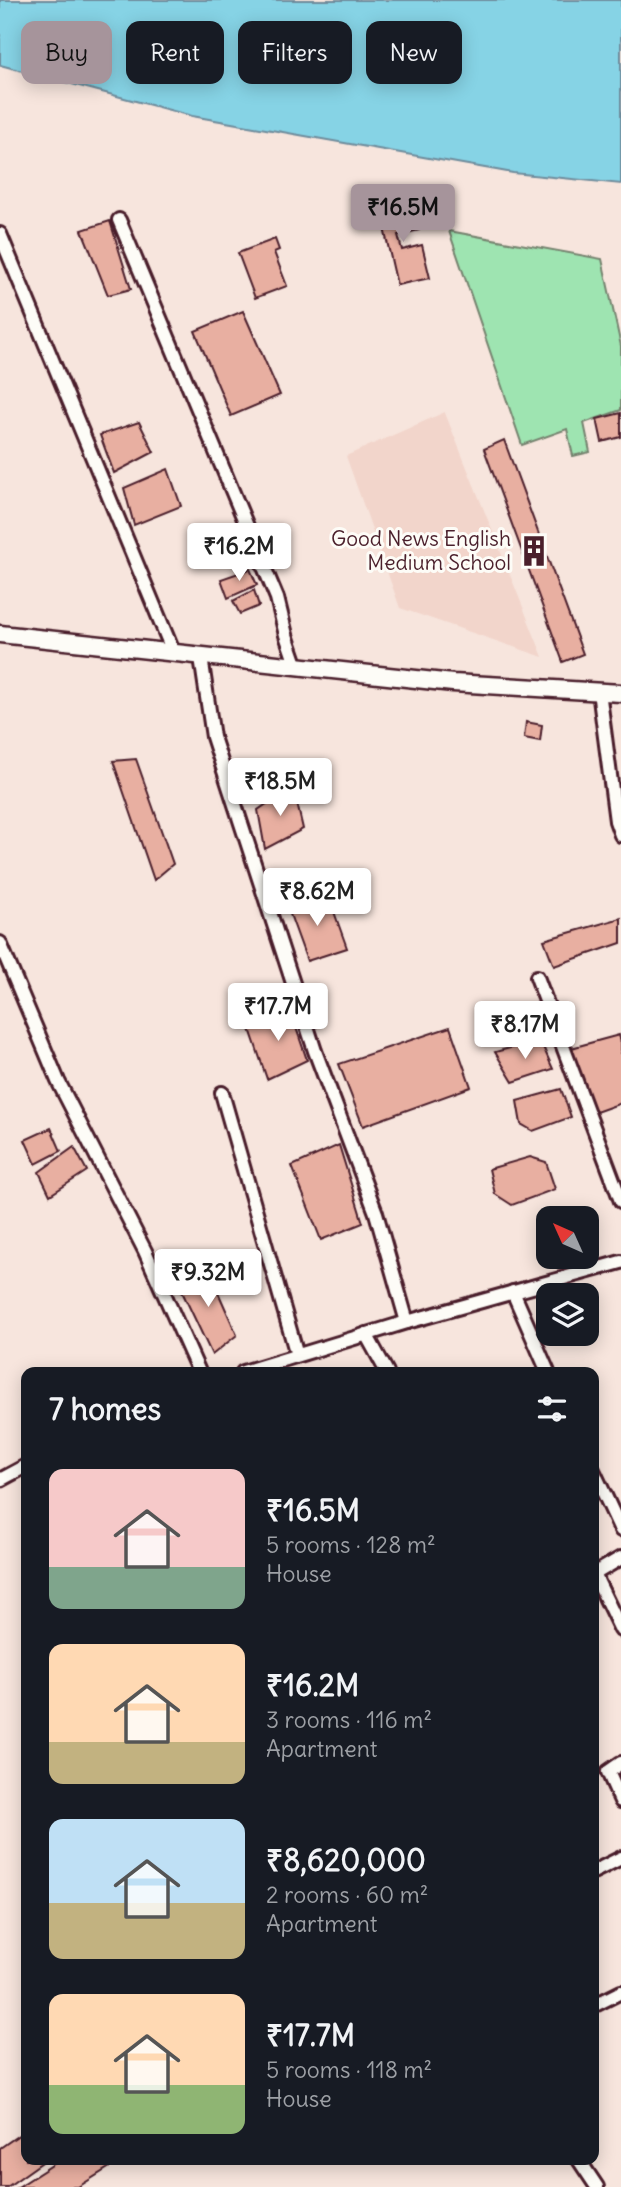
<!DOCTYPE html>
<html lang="en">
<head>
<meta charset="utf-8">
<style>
	body { margin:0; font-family:Delius,sans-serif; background:#20242c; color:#f1f3f6; height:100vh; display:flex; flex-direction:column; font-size:26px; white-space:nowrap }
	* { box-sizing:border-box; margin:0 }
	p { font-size:23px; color:#9ea1a6 }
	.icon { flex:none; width:38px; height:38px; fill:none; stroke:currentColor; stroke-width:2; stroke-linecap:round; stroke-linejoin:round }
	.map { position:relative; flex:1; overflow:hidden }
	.sheet { position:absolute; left:21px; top:1367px; width:578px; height:798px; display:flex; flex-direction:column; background:#171b24; border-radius:14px; box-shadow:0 4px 18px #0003 }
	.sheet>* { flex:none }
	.guide { position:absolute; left:21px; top:21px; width:579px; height:63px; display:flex; gap:14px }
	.needle { width:46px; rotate:315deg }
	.controls { position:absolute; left:536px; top:1206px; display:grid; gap:14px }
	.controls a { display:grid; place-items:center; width:63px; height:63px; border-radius:14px; background:#171b24; box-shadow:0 4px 18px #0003; font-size:35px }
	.price { position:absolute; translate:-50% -60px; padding:0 16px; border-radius:7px; background:#fff; color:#222; font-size:23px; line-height:46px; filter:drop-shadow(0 2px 4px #0008) }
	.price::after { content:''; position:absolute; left:50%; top:42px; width:21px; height:16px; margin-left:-10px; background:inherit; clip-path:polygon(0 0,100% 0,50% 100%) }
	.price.active { background:#a6949b; color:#111 }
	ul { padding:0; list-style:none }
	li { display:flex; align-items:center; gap:21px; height:175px; padding:0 28px }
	li span { display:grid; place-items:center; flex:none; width:196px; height:140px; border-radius:14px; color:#555 }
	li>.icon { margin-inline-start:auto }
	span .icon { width:84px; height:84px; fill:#fffc; stroke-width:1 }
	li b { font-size:30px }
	h2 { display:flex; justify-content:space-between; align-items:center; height:84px; padding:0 28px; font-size:30px }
	.tag { padding:0 24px; border-radius:14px; background:#171b24; box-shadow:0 4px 18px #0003; font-size:24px; line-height:63px }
	.tag.active { background:#a6949b; color:#111 }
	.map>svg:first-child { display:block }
	.built { fill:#f2d5cb }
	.green { fill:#9ee4b1; stroke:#74826e; stroke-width:2 }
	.water { fill:#86d3e5; stroke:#6e8b9b; stroke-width:2 }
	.building { fill:#e8afa1; stroke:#4a1f2b; stroke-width:2 }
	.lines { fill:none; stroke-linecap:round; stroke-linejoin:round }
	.minor-casing { stroke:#4a1f2b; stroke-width:18 }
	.tertiary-casing { stroke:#4a1f2b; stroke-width:21 }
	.minor { stroke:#fdfcf7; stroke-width:12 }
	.tertiary { stroke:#fdfcf7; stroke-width:16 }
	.labels { text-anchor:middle; stroke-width:6; stroke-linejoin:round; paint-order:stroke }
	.poi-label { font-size:21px; fill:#4a1f2b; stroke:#fdfcf7; text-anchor:end }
</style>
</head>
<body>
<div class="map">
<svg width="621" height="2187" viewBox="0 0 621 2187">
	<rect width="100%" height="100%" fill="#f7e5dd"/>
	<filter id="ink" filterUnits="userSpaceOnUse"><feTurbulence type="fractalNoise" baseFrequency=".0143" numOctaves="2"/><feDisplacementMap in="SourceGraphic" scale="14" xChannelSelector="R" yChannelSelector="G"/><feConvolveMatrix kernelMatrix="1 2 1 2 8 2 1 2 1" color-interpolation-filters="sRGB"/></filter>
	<g filter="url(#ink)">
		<!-- built -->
		<path class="built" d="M445 412V413L543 657 400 608 346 456Z"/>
		<!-- green -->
		<path class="green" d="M449 231 602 259 621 346V410L584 423 590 452 573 456 567 429 522 445Z"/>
		<!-- water -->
		<path class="water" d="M0 0H621V184L513 173 192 116 0 65Z"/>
		<!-- building -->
		<g class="building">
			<path d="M405 200 407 212 414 210 419 230 398 235 402 250 422 245 430 278 397 285 379 206Z"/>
			<path d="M110 221 131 289 108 295 82 230Z"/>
			<path d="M275 239 279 250 274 252 287 286 255 298 238 253Z"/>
			<path d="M243 311 280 395 231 416 195 331Z"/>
			<path d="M621 413V437L602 442 597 419Z"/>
			<path d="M139 422 154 452 114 473 100 435Z"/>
			<path d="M504 440 583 654 563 662 484 449Z"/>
			<path d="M168 469 181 506 134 525 124 488Z"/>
			<path d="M250 569 257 585 228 598 221 579Z"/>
			<path d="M254 590 259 606 240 614 233 601Z"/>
			<path d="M526 722 542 725 540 741 524 738Z"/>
			<path d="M136 759 173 864 154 880 113 761Z"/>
			<path d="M293 786 303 829 265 849 258 810Z"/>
			<path d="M328 895 347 948 307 961 287 906Z"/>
			<path d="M621 918V943L554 966 544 940Z"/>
			<path d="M289 1007 307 1060 267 1079 249 1026Z"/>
			<path d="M450 1027 471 1087 363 1126 339 1064Z"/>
			<path d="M619 1035 621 1043V1103L596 1112 564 1050Z"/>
			<path d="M540 1040 553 1069 513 1082 495 1052Z"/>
			<path d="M561 1089 571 1117 533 1131 521 1124 517 1101Z"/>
			<path d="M51 1128 61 1151 36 1164 25 1140Z"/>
			<path d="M339 1145 363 1223 321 1240 292 1166Z"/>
			<path d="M74 1147 87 1171 50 1195 39 1172Z"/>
			<path d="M530 1157 546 1162 555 1189 512 1205 495 1194 489 1169Z"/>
			<path d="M206 1265 237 1335 212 1355 178 1283Z"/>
			<path d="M26 2130V2160H45L7 2187H0V2148Z"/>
			<path d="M60 2160H121L78 2187H18Z"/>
		</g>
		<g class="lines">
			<defs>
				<g id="minor">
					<path d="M119 220 277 598 286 635 297 667"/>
					<path d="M0 234 174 654"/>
					<path d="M201 657 213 737 315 1051 376 1213 407 1322"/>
					<path d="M599 691 616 821 621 835"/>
					<path d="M0 943 58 1081 145 1251 199 1372"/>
					<path d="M537 977 621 1201"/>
					<path d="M222 1093 297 1355"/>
					<path d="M513 1292 548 1372"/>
					<path d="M366 1334 387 1372"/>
					<path d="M243 1372 407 1322 621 1262"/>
					<path d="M593 1470 621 1530"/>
					<path d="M0 1480 26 1466"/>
					<path d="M621 1558 594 1574 621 1630"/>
					<path d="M621 1763 608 1772 621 1801"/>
					<path d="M593 1872 621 1858"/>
					<path d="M593 2006 621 1992"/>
					<path d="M579 2160 597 2187"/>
				</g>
				<path id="tertiary" d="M0 634 453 683 621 693"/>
			</defs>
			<!-- minor casing -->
			<use href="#minor" class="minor-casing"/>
			<!-- tertiary casing -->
			<use href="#tertiary" class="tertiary-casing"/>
			<!-- minor -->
			<use href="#minor" class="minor"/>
			<!-- tertiary -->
			<use href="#tertiary" class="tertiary"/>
		</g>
	</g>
	<!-- icons -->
	<defs>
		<symbol id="building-bare" viewBox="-9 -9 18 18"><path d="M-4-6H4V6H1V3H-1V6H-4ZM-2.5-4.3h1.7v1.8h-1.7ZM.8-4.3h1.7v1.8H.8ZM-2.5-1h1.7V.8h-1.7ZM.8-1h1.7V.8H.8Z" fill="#4a1f2b" stroke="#fdfcf7" stroke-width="2.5" paint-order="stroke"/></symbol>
	</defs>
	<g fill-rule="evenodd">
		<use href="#building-bare" x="512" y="529" width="44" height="44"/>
	</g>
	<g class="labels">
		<!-- poi labels -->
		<g class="poi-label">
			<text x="511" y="546">Good News English<tspan x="511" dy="24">Medium School</tspan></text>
		</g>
	</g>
</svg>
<div class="controls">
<a><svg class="needle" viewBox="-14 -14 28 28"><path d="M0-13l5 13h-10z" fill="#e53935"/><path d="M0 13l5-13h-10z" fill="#9ea1a6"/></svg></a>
<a><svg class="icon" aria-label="layers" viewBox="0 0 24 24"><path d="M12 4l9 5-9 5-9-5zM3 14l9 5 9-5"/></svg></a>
</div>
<b class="price active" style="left:403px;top:244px">₹16.5M</b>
<b class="price" style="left:239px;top:583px">₹16.2M</b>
<b class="price" style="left:280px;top:818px">₹18.5M</b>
<b class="price" style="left:317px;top:928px">₹8.62M</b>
<b class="price" style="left:278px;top:1043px">₹17.7M</b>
<b class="price" style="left:525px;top:1061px">₹8.17M</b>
<b class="price" style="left:208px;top:1309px">₹9.32M</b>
<div class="guide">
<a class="tag active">Buy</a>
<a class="tag">Rent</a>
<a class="tag">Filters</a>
<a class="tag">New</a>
</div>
<section class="sheet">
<h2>7 homes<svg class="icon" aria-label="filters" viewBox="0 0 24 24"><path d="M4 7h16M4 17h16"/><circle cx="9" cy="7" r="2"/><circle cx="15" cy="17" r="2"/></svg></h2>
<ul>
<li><span style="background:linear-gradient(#f6c9c9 70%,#7fa58c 0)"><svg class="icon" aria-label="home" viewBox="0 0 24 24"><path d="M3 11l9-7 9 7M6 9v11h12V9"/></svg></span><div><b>₹16.5M</b><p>5 rooms · 128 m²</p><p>House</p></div></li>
<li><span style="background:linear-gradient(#ffd9b3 70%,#c2b280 0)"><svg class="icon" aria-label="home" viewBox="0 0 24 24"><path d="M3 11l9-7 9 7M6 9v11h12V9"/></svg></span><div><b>₹16.2M</b><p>3 rooms · 116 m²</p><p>Apartment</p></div></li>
<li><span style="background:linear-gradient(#bfe0f5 60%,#c2b280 0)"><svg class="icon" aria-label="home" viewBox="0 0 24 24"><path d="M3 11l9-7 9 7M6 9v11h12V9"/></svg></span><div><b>₹8,620,000</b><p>2 rooms · 60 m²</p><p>Apartment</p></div></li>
<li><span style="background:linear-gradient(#ffd9b3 65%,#8fb573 0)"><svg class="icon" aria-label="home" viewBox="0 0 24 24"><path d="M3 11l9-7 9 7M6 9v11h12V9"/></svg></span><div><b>₹17.7M</b><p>5 rooms · 118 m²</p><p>House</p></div></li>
</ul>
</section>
</div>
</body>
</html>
